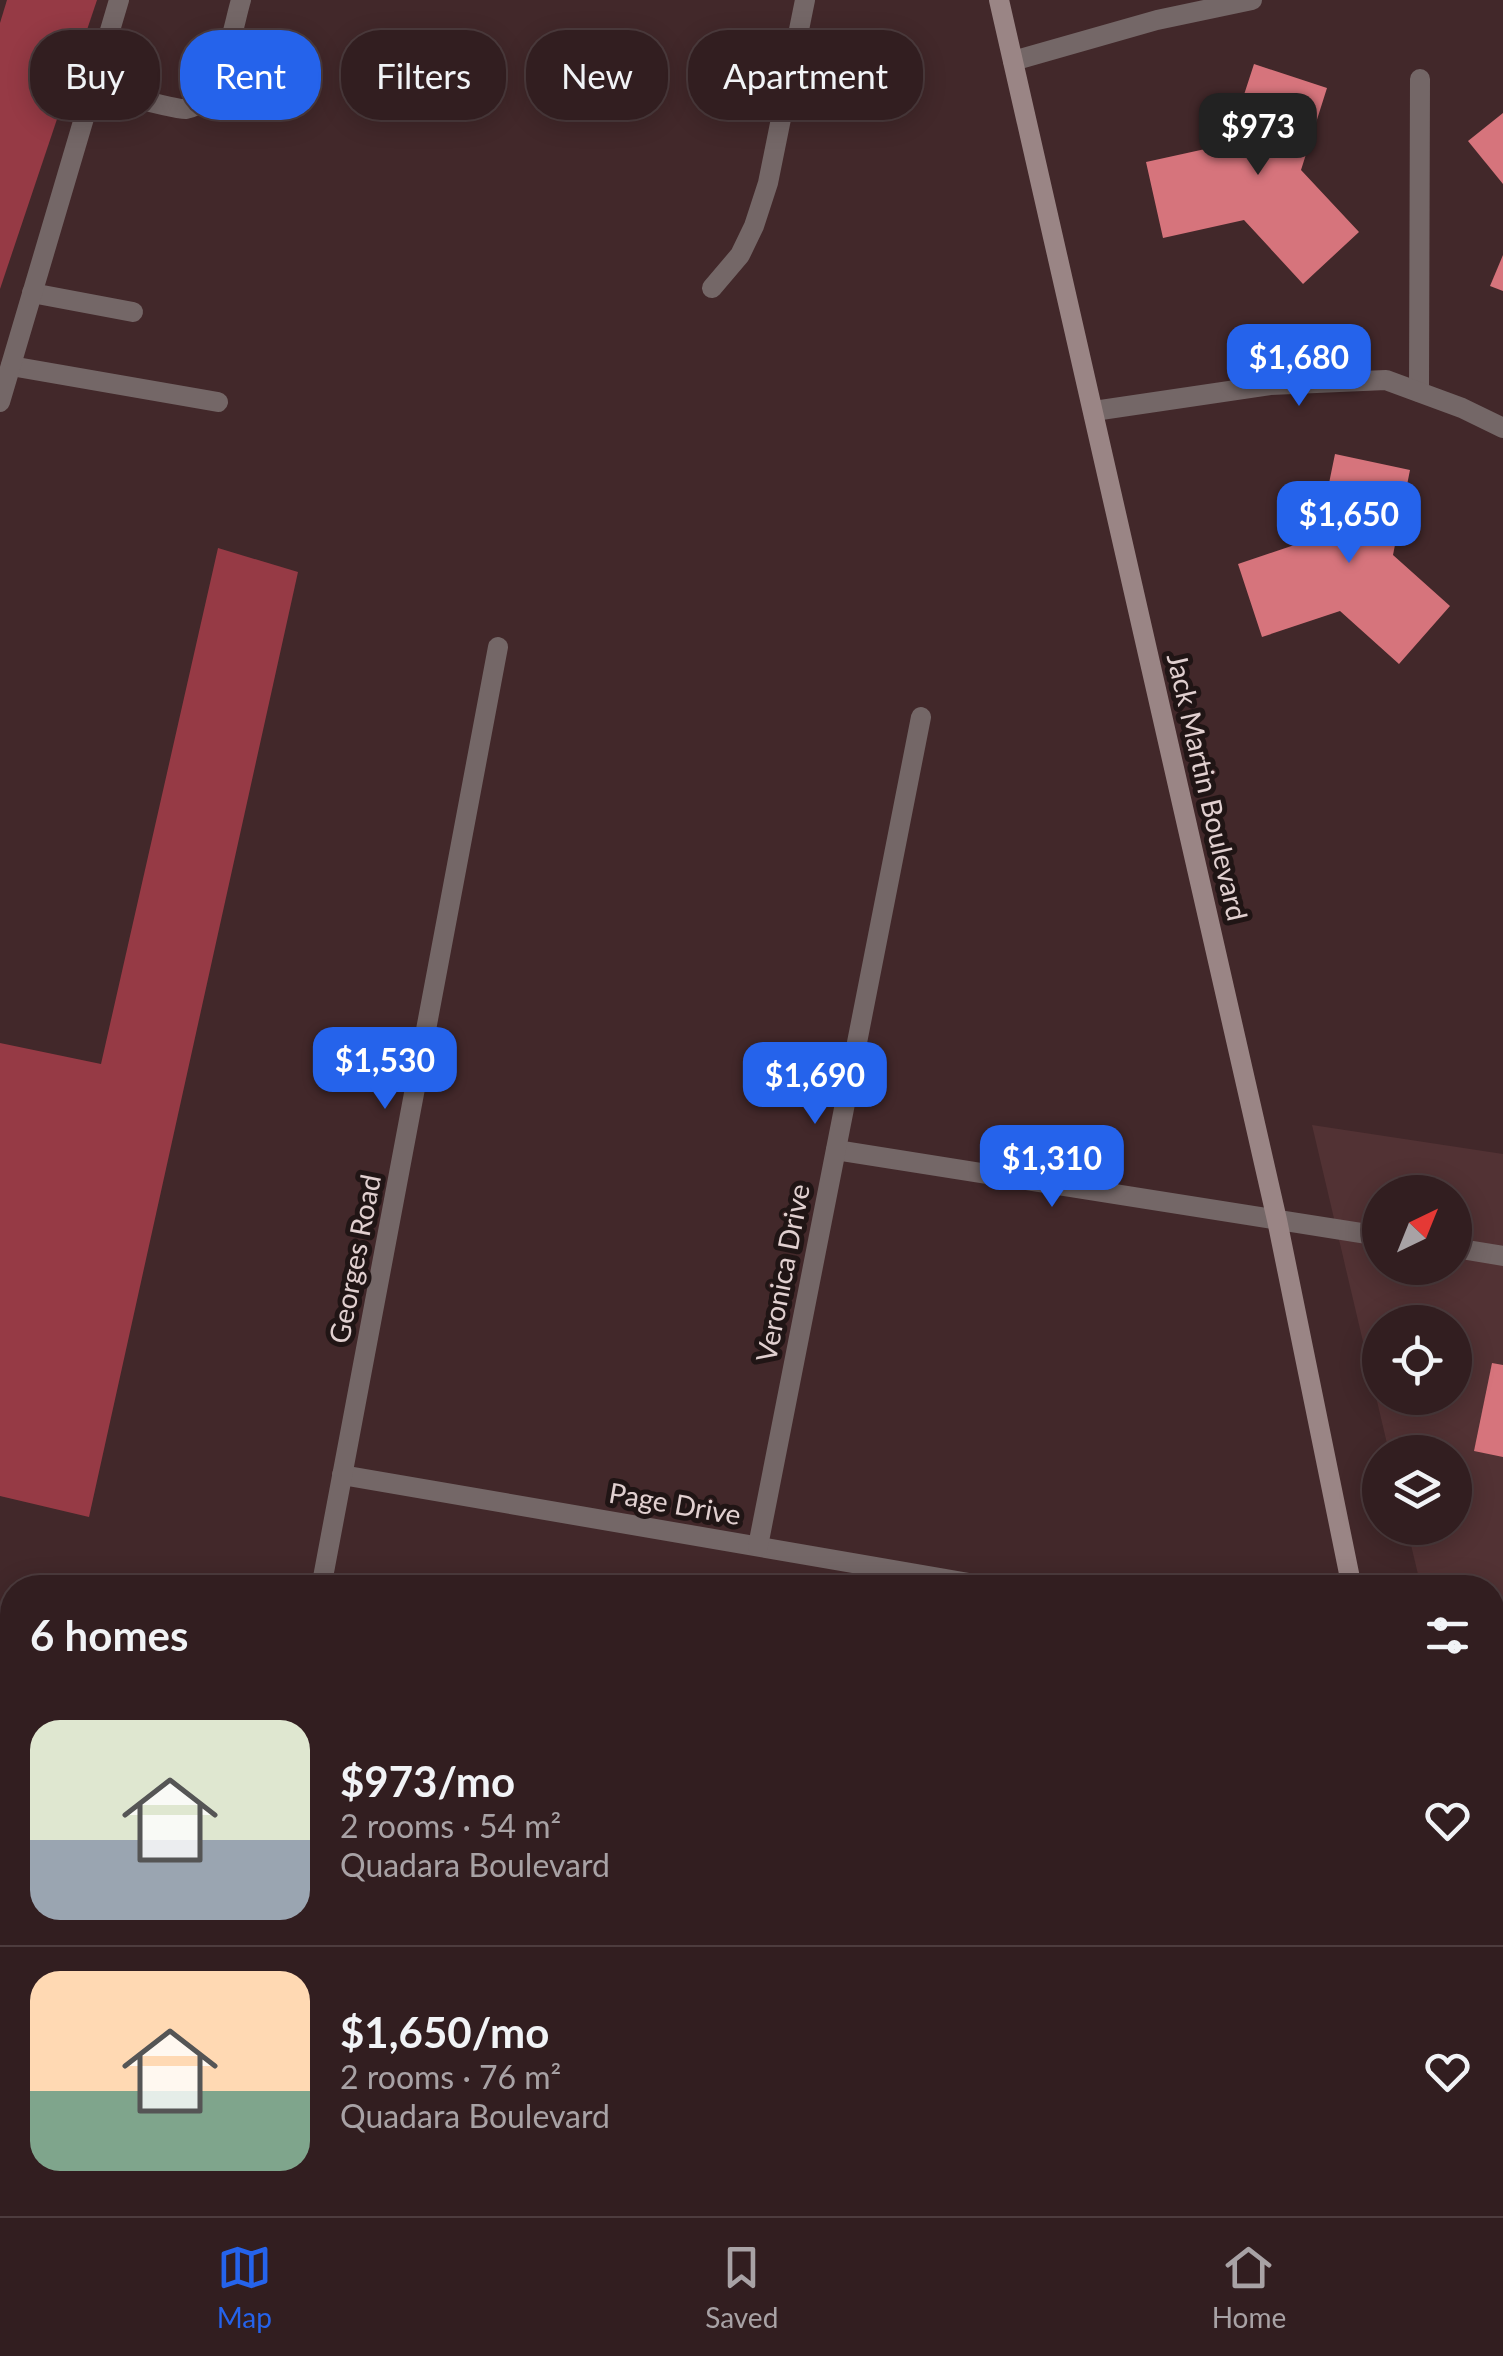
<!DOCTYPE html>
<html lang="en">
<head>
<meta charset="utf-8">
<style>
	body { margin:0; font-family:Lato,sans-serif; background:#3a2729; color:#f1f3f6; height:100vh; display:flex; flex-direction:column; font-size:38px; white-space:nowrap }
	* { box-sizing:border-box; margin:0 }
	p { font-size:32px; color:#a8a2a5 }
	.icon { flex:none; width:55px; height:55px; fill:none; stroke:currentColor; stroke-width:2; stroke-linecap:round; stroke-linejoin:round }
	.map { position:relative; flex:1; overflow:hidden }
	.drawer { position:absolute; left:0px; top:1575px; width:1505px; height:642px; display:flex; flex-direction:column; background:#321e20; border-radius:40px 40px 0 0; box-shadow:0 5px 25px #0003,0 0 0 2px #4d3c3e }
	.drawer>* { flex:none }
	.hud { position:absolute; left:30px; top:30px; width:1000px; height:90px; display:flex; gap:20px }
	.needle { width:65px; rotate:43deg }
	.fabs { position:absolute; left:1362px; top:1175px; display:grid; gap:20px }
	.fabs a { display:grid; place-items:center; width:110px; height:110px; border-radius:50%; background:#321e20; box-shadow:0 5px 25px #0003,0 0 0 2px #4d3c3e; font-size:50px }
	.price { position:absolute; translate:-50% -85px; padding:0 22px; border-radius:20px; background:#2563eb; color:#fff; font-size:32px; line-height:65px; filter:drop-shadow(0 2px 5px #0008) }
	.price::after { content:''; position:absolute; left:50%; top:60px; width:30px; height:22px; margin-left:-15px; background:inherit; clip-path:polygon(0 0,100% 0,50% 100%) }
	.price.selected { background:#222; color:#fff }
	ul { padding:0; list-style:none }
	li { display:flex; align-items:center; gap:30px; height:250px; padding:0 30px }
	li+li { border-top:2px solid #4d3c3e }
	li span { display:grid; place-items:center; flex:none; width:280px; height:200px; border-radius:30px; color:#555 }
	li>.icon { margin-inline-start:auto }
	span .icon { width:120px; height:120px; fill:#fffc; stroke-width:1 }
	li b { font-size:42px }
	h2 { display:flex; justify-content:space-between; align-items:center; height:120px; padding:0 30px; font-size:42px }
	.tag { padding:0 35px; border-radius:40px; background:#321e20; box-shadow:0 5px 25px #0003,0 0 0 2px #4d3c3e; font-size:35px; line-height:90px }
	.tag.selected { background:#2563eb; color:#fff }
	.dock { display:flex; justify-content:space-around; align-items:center; height:140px; border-top:2px solid #4d3c3e; background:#321e20; font-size:28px; color:#a8a2a5 }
	.dock a { display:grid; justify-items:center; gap:5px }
	.dock .selected { color:#2563eb }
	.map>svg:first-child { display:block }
	.built { fill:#523234; fill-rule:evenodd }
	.forest { fill:#963a45 }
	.building { fill:#d6747c }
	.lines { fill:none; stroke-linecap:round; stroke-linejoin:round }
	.lane { stroke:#746767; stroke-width:20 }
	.street { stroke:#746767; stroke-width:20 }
	.secondary { stroke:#9a8585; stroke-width:20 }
	.highway { stroke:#d1b1b2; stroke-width:30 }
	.labels { text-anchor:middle; stroke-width:10; stroke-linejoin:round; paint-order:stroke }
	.street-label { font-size:28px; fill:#e1d0d0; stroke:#201515 }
</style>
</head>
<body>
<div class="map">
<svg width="1503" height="2216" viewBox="0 0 1503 2216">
	<rect width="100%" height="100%" fill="#42282a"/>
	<!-- built -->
	<path class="built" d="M1312 1125 1503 1154V1939L1492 1894V1588L1421 1587 1407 1528H1455V1452H1389ZM1380 1192H1455V1268H1380ZM1380 1322H1455V1398H1380Z"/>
	<!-- forest -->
	<g class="forest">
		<path d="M7 0H97L0 289V23Z"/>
		<path d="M218 548 298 572 89 1517 0 1496V1043L101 1064Z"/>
		<path d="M0 1789 12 1792V2070L0 2068Z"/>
	</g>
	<!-- building -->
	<g class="building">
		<path d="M1254 64 1327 88 1301 170 1359 232 1303 284 1244 220 1163 238 1146 162 1228 144Z"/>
		<path d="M1503 113V184L1468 141Z"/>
		<path d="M1503 255V291L1490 286Z"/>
		<path d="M1335 454 1410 470 1393 555 1450 606 1399 664 1340 611 1262 637 1238 564 1318 537Z"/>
		<path d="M1492 1363 1503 1365V1457L1474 1451Z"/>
	</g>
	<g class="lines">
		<!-- lane -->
		<g class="lane">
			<path d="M1013 61 1157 20 1252 0"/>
			<path d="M93 87C109 91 175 110 186 109 222 102 232 30 241 0"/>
			<path d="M712 288 740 255 754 226 768 183 805 0"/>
			<path d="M32 293 133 312"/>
			<path d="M11 366 218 402"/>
			<path d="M1419 392 1420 79"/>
		</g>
		<!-- street -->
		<g class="street">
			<path d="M0 402 119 0"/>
			<path d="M1094 411 1270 385 1386 380 1462 408 1503 428"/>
			<path d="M836 1150 1380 1236"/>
			<path d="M1455 1248 1503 1256"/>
			<path d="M342 1475 998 1588"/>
			<path d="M758 1546 921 717"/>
			<path d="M321 1588 498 647"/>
			<path d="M0 1730 12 1732"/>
			<path d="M1492 1987 1503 1989"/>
		</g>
		<!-- secondary -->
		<g class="secondary">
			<path d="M999 0 1277 1220 1352 1588"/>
			<path d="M1443 2205 1445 2216"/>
		</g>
		<!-- highway -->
		<g class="highway">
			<path d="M0 2162 12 2165"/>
			<path d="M239 2205 306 2216"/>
			<path d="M1063 2205 1068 2216"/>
		</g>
	</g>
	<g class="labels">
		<!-- street labels -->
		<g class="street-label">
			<text transform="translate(1207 787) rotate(77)" y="10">Jack Martin Boulevard</text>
			<text transform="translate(355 1259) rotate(-79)" y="10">Georges Road</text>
			<text transform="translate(783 1273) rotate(-79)" y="10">Veronica Drive</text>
			<text transform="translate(675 1504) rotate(10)" y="10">Page Drive</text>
		</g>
	</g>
</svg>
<div class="fabs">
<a><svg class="needle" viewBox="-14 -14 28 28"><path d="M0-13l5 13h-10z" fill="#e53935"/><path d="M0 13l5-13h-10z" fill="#a8a2a5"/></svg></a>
<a><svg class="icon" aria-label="locate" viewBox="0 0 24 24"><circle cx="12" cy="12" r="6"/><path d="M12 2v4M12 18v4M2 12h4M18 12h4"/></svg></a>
<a><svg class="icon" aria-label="layers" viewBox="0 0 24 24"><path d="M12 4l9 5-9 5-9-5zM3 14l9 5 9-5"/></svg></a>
</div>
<b class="price selected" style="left:1258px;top:178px">$973</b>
<b class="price" style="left:1299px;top:409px">$1,680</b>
<b class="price" style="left:1349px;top:566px">$1,650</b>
<b class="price" style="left:385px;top:1112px">$1,530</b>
<b class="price" style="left:815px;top:1127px">$1,690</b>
<b class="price" style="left:1052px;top:1210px">$1,310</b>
<div class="hud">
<a class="tag">Buy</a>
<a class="tag selected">Rent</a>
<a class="tag">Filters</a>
<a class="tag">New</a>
<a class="tag">Apartment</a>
</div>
<section class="drawer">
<h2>6 homes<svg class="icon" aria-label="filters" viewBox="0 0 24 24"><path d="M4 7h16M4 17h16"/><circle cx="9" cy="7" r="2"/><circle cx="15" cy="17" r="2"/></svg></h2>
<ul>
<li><span style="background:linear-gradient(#dfe7d0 60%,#9aa5b1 0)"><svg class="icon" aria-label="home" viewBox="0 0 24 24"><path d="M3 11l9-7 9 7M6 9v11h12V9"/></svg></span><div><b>$973/mo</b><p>2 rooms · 54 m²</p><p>Quadara Boulevard</p></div><svg class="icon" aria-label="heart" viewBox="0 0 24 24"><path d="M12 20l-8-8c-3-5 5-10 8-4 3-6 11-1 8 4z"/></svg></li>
<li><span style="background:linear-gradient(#ffd9b3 60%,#7fa58c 0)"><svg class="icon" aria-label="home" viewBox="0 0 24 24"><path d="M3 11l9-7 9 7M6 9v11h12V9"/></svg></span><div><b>$1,650/mo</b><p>2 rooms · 76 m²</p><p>Quadara Boulevard</p></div><svg class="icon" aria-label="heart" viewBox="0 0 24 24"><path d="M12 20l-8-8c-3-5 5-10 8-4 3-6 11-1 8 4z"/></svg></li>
</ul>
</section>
</div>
<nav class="dock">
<a class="selected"><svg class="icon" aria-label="map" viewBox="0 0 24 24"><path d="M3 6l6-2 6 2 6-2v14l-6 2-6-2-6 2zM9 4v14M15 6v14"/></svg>Map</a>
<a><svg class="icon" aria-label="saved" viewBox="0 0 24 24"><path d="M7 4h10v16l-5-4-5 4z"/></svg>Saved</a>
<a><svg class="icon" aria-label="home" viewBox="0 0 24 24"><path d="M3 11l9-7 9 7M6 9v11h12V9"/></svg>Home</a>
</nav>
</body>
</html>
